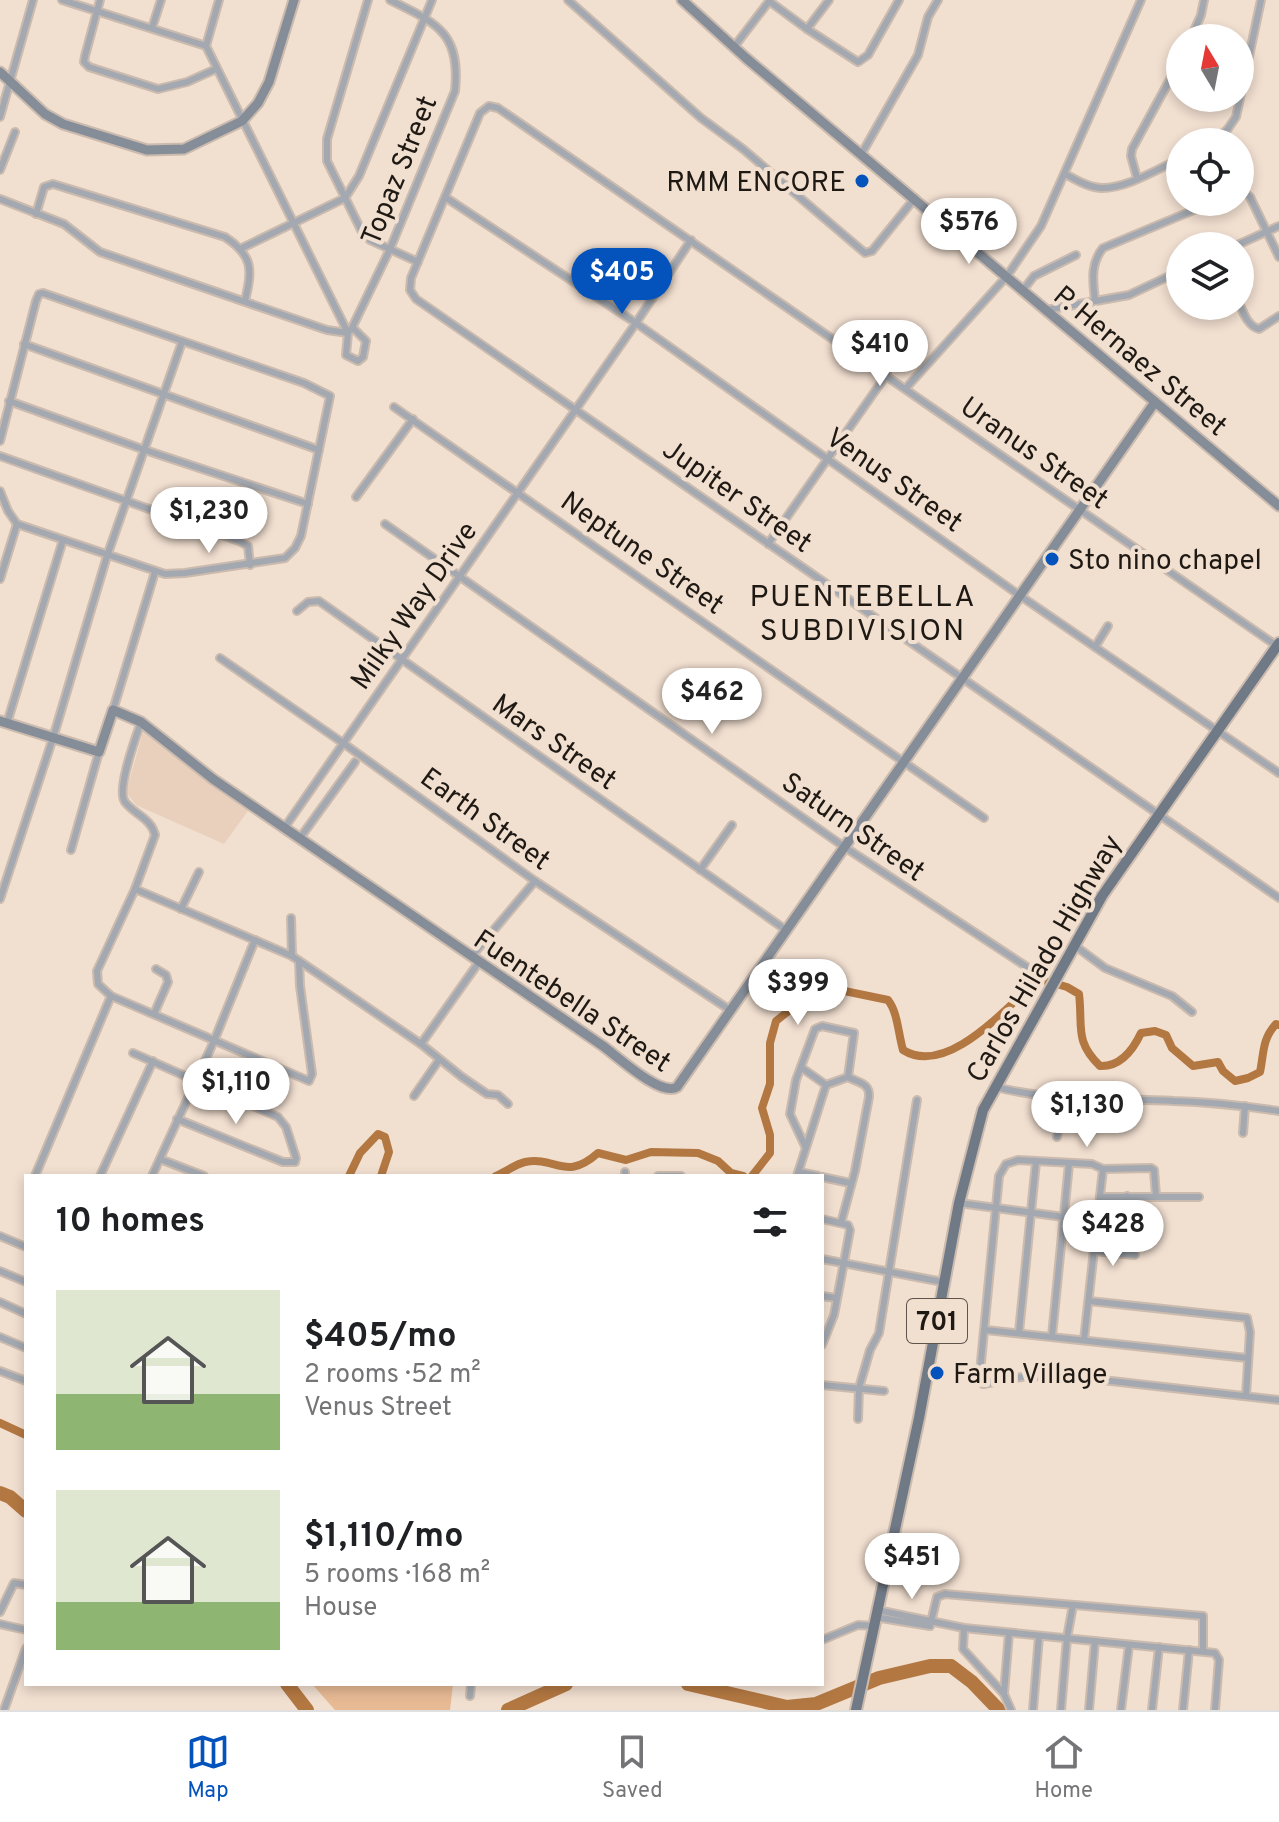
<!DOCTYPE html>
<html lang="en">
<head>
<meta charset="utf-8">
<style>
	body { margin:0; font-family:Overpass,sans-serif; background:#f2f2f2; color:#202124; height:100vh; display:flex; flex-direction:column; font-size:30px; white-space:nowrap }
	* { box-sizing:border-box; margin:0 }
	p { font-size:26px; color:#757577 }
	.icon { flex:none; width:44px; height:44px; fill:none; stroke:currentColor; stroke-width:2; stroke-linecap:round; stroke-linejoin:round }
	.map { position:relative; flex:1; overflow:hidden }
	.side { position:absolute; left:24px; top:1174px; width:800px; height:512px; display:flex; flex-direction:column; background:#fff; border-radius:0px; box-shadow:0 4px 12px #0003 }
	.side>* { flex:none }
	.needle { width:52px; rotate:350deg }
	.tools { position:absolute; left:1166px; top:24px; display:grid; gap:16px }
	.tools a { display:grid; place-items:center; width:88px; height:88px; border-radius:50%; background:#fff; box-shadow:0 4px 12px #0003; font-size:40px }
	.price { position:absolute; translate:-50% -68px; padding:0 18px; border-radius:28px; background:#fff; color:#222; font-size:26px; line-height:52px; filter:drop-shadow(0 2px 4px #0008) }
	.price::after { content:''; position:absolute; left:50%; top:48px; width:24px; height:18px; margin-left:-12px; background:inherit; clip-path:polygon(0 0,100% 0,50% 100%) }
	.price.on { background:#0453bd; color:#fff }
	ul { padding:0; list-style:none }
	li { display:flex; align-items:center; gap:24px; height:200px; padding:0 32px }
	li span { display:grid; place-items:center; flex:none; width:224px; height:160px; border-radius:0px; color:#555 }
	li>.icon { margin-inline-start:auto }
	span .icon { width:96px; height:96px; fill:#fffc; stroke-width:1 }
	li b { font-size:34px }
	h2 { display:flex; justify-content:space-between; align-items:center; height:96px; padding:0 32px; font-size:34px }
	.tabs { display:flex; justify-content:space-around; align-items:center; height:112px; border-top:2px solid #e0e0e0; background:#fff; font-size:22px; color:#757577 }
	.tabs a { display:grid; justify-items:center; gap:4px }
	.tabs .on { color:#0453bd }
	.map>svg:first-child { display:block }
	.built { fill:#e9d0bd }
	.green { fill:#e7ba94 }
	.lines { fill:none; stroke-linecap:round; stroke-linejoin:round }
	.canal { stroke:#b37842; stroke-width:8 }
	.river { stroke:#b37842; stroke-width:14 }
	.street-casing { stroke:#cbbbae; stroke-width:10 }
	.secondary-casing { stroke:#cbbbae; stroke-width:13 }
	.primary-casing { stroke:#cbbbae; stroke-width:14 }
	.street { stroke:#a4a9b1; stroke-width:6 }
	.secondary { stroke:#858d98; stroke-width:9 }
	.primary { stroke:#707986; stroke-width:10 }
	.poi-dot { fill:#0453bd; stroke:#f1dfd0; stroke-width:3 }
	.labels { text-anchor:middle; stroke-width:8; stroke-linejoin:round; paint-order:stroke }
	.shield { fill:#f1dfd0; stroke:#5e544c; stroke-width:2 }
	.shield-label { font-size:26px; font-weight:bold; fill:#1f1914 }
	.street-label { font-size:28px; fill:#1f1914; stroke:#f1dfd0 }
	.poi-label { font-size:28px; fill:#1f1914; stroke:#f1dfd0; text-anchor:start }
	.neighbourhood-label { font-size:30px; letter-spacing:2px; fill:#1f1914; stroke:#f1dfd0 }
</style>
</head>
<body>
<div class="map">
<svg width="1279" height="1710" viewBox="0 0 1279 1710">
	<rect width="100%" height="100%" fill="#f1dfd0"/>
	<!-- built -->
	<path class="built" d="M143 732 250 808 224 844 136 805 126 792Z"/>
	<!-- green -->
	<path class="green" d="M312 1684H453L450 1710H335Z"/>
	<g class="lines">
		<!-- canal -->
		<g class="canal">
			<path d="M349 1176 360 1153 378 1134 385 1137 389 1152 381 1176"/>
			<path d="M496 1176C505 1172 516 1164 525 1162 557 1156 565 1182 598 1153L626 1160 651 1152 698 1153 718 1161 731 1173 743 1176"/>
			<path d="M752 1176 770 1153V1135L762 1108 770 1084V1043L776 1021 791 1009 802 993 825 987 888 1000C898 1013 898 1033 903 1050 948 1078 1008 1005 1039 979L1067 987 1079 994C1083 1026 1074 1041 1100 1066 1121 1067 1133 1050 1141 1033L1155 1031 1166 1035 1172 1048 1193 1066 1218 1062 1223 1071 1235 1081 1248 1078 1260 1072C1264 1053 1262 1039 1276 1024L1279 1025"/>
			<path d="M0 1423 26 1435"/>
		</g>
		<!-- river -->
		<g class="river">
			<path d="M0 1493 10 1497 26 1511"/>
			<path d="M287 1684 307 1710"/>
			<path d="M688 1684 787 1707 816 1704 879 1678 930 1666H951L972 1682 999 1710"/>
			<path d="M508 1710 566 1684"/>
		</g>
		<defs>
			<g id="street">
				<path d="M62 0 206 46"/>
				<path d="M100 0 85 56 84 62 89 67 158 89 187 82 216 69"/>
				<path d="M219 0 206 46 348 333 346 355 358 361 363 357 366 341 353 328"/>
				<path d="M368 0 327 139V161L362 232 370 240 418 262"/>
				<path d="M568 0 701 118 743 149 865 253 872 251 915 198"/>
				<path d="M769 1 807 29 858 62 868 55 899 0"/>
				<path d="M152 28 161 0"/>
				<path d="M807 29 829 0"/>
				<path d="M1191 38 1201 15 1204 0"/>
				<path d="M734 47 770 0"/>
				<path d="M0 117 33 0"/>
				<path d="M1214 142 1227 130 1236 117 1261 0"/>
				<path d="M862 153 918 55 928 17 938 0"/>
				<path d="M0 170 15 132"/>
				<path d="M1065 174C1076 180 1088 187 1101 188 1126 189 1157 169 1180 159"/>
				<path d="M1137 178 1131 156 1132 149 1180 61"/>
				<path d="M1240 192 1243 191 1250 197 1279 257"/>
				<path d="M445 197 636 323 1019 595 1279 773"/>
				<path d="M0 199 64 224 100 252 327 330 348 333"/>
				<path d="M36 214 44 187 53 184 225 237C254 256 252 270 245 301"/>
				<path d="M1235 246 1279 226"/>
				<path d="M242 248 345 198 359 176 432 0"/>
				<path d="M1023 290 1034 276 1076 255"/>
				<path d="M1095 301C1093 281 1090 264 1103 248L1213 202"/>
				<path d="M1240 305C1244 314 1248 326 1259 329L1279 316"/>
				<path d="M1046 310 1129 295 1180 271"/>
				<path d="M351 330 390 249 455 91C461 32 436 23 390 0"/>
				<path d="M24 344 319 450"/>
				<path d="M906 388 1007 276 1041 226 1141 0"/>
				<path d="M9 401 145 450 308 504"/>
				<path d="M394 407 984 818"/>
				<path d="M0 441 36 301 39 294 43 293 304 383 330 396 301 536 295 548 285 558 185 573 165 574 17 524 8 511 0 491"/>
				<path d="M0 456 239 541 248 546 250 565"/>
				<path d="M356 497 413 419"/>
				<path d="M385 524 843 846 1027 967"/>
				<path d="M768 544 887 374"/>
				<path d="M0 579 17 524"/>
				<path d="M297 611 308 602 319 601 786 930"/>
				<path d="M1277 646 498 108 489 106 480 113 411 278 410 290 416 299 1279 898"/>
				<path d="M1095 647 1108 626"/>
				<path d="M220 658 343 743 535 881 730 1010"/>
				<path d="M113 710 155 572"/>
				<path d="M141 722C136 737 116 790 125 802 135 815 151 818 155 835L135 889 97 971 98 984 111 996 309 1081 312 1074 300 986 299 961"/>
				<path d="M7 723 63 540"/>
				<path d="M285 827 636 323 691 240"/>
				<path d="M300 838 355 762"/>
				<path d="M71 850 99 752"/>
				<path d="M700 870 732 825"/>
				<path d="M135 889 292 956 421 1044 462 1077 487 1094 498 1095 508 1104"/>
				<path d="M0 899 53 738 107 556 182 342"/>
				<path d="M181 909 199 872"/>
				<path d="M291 918 292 956"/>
				<path d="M1074 945 1105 968 1172 996 1192 1012"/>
				<path d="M471 957 535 881"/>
				<path d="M154 1014 168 982 166 975 156 969"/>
				<path d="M421 1044 479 962"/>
				<path d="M133 1053 278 1117 286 1127 296 1158 295 1162H283L177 1119"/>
				<path d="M802 1068 826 1085"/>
				<path d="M996 1087C1054 1102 1116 1098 1174 1101 1209 1102 1245 1106 1279 1111"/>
				<path d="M414 1096 439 1060"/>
				<path d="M1243 1133 1245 1106"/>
				<path d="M1057 1137 1064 1096"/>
				<path d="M805 1146 790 1114 796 1080 815 1029 822 1026 854 1033 848 1077"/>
				<path d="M160 1159 204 1176"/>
				<path d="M799 1172 818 1176"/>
				<path d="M35 1176 111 996"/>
				<path d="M100 1176 153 1061"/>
				<path d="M152 1176 214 1041 255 940"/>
				<path d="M625 1176V1172"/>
				<path d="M658 1176H681"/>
				<path d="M797 1176 826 1085 848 1077C859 1083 870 1083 869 1097L855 1171 841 1223"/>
				<path d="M822 1177 850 1183"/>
				<path d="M1156 1196 1154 1170 1151 1168 1103 1169 1092 1164 1018 1160 1006 1164 999 1176 980 1372 983 1384 1027 1376 1076 1377 1279 1400"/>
				<path d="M1101 1197H1199"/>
				<path d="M959 1203 1064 1217"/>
				<path d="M822 1219 848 1225 850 1230 834 1315 822 1345"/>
				<path d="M0 1236 26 1247"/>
				<path d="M1095 1251 1135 1255"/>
				<path d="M1123 1254 1127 1196"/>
				<path d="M822 1259 943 1282"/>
				<path d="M0 1271 26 1282"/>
				<path d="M822 1296 836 1298"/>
				<path d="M1089 1301 1247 1318 1250 1332 1246 1395"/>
				<path d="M0 1302 26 1314"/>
				<path d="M986 1330 1247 1358"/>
				<path d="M1019 1332 1036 1162"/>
				<path d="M1052 1336 1069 1164"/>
				<path d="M0 1337 26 1348"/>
				<path d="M1084 1340 1103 1169"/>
				<path d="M0 1371 26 1381"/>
				<path d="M822 1385 884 1391"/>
				<path d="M858 1419 859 1388 870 1350 879 1333 917 1100"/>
				<path d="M877 1610 964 1628 1215 1653 1219 1660 1215 1710"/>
				<path d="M0 1612 14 1583 26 1585"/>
				<path d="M875 1617 930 1626"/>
				<path d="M0 1624 26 1630"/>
				<path d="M930 1626 937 1597 945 1594 1203 1616V1651"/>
				<path d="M964 1628 963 1649 1004 1694 1011 1710"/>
				<path d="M822 1640 858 1625 874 1626"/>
				<path d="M1004 1693 1009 1633"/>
				<path d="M470 1696 471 1684"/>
				<path d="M4 1710 26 1648"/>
				<path d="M1033 1710 1039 1636"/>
				<path d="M1061 1710 1067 1638 1073 1605"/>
				<path d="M1089 1710 1095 1641"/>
				<path d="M1121 1710 1129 1645"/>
				<path d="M1152 1710 1159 1647"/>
				<path d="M1183 1710 1189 1650"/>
			</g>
			<g id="secondary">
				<path d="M682 0 746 58 1279 506"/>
				<path d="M0 72 45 114 63 124 147 150 184 149 242 121 258 103 269 82 294 0"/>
				<path d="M0 721 99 752 113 710 141 722 213 779 603 1046C618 1057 661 1097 677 1087L1155 402"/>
			</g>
			<path id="primary" d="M856 1710 919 1418 959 1203 983 1110 1102 896 1279 643"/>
		</defs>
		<!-- street casing -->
		<use href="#street" class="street-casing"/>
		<!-- secondary casing -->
		<use href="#secondary" class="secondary-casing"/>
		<!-- primary casing -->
		<use href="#primary" class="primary-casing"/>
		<!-- street -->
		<use href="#street" class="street"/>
		<!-- secondary -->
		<use href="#secondary" class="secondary"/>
		<!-- primary -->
		<use href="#primary" class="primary"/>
	</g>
	<!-- markers -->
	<g class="poi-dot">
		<circle cx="862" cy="181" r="8"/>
		<circle cx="1052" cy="559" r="8"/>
		<circle cx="937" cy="1373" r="8"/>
	</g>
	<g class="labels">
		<!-- shield labels -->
		<rect class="shield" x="907" y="1299" width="60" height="44" rx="6"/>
		<g class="shield-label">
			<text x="937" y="1330">701</text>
		</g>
		<!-- street labels -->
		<g class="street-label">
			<text transform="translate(398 170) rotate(-68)" y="10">Topaz Street</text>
			<text transform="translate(1141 360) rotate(40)" y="10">P. Hernaez Street</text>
			<text transform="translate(1035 452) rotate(35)" y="10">Uranus Street</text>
			<text transform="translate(895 479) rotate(35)" y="10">Venus Street</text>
			<text transform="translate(738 495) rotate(35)" y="10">Jupiter Street</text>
			<text transform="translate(643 552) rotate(35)" y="10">Neptune Street</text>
			<text transform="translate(413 605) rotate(-55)" y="10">Milky Way Drive</text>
			<text transform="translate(555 741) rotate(35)" y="10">Mars Street</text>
			<text transform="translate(486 818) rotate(36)" y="10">Earth Street</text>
			<text transform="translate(854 826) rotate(35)" y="10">Saturn Street</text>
			<text transform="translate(1043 958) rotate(-60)" y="10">Carlos Hilado Highway</text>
			<text transform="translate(573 1000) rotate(34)" y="10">Fuentebella Street</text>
		</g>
		<!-- poi labels -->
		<g class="poi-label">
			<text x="846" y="191" text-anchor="end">RMM ENCORE</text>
			<text x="1068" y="569">Sto nino chapel</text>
			<text x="953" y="1383">Farm Village</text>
		</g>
		<!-- neighbourhood labels -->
		<g class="neighbourhood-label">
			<text x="863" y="606">PUENTEBELLA<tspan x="863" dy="34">SUBDIVISION</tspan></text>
		</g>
	</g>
</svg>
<div class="tools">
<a><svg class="needle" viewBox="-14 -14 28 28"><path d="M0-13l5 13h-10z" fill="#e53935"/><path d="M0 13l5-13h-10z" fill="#757577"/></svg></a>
<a><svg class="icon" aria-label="locate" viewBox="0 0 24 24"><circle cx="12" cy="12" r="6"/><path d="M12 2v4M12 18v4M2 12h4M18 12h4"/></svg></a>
<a><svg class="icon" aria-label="layers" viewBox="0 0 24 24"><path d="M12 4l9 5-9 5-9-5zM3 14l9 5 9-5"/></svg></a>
</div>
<b class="price" style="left:969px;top:266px">$576</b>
<b class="price on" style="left:622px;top:316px">$405</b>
<b class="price" style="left:880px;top:388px">$410</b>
<b class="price" style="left:209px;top:555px">$1,230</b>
<b class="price" style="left:712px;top:736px">$462</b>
<b class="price" style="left:798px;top:1027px">$399</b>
<b class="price" style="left:236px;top:1126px">$1,110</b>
<b class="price" style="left:1087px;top:1149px">$1,130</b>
<b class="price" style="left:1113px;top:1268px">$428</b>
<b class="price" style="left:912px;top:1601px">$451</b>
<section class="side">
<h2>10 homes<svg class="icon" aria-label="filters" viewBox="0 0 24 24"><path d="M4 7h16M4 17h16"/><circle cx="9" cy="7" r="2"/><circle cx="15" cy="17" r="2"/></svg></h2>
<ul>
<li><span style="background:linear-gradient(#dfe7d0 65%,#8fb573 0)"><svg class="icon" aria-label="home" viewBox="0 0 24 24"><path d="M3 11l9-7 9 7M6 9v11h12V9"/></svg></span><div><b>$405/mo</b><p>2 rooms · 52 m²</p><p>Venus Street</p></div></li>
<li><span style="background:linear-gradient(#dfe7d0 70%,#8fb573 0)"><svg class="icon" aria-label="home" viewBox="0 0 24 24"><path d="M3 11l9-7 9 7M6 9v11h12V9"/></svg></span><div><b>$1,110/mo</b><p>5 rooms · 168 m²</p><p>House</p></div></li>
</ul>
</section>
</div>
<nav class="tabs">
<a class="on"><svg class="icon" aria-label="map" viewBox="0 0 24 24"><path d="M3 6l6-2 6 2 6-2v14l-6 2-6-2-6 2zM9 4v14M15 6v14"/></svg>Map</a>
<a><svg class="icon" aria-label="saved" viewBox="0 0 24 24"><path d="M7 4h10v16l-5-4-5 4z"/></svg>Saved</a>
<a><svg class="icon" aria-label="home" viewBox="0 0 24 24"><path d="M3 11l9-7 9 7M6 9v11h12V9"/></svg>Home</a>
</nav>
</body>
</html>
